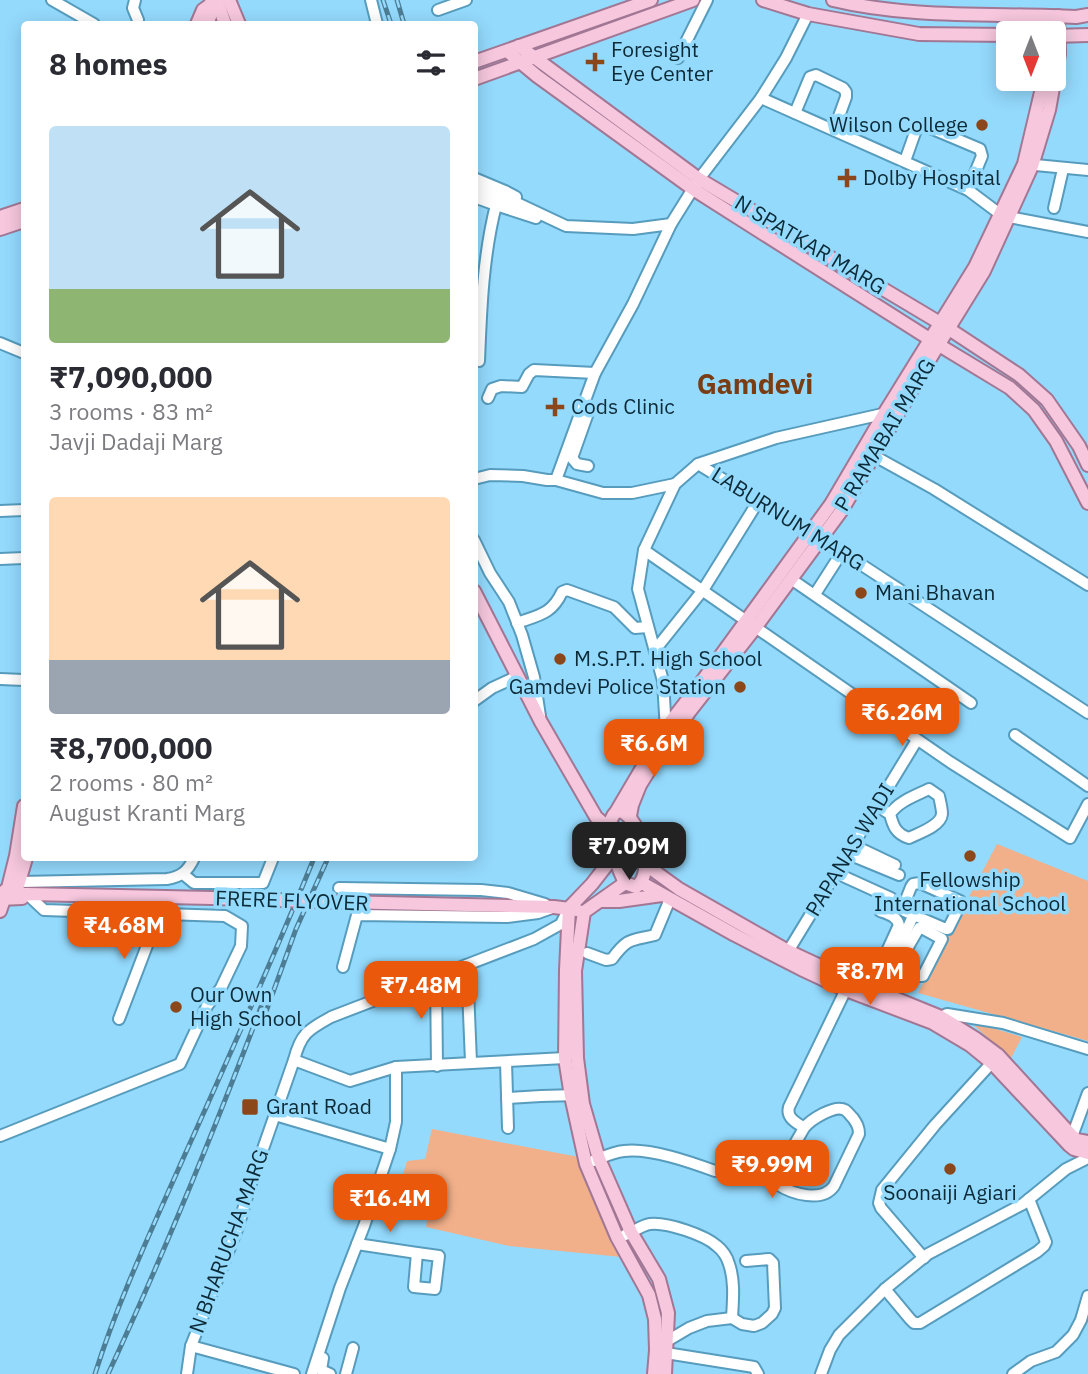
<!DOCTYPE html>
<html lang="en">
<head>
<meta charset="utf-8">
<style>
	body { margin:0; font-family:"IBM Plex Sans",sans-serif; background:#f7f7f7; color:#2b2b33; height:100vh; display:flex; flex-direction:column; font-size:26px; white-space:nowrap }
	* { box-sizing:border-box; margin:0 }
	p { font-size:23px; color:#7c7c81 }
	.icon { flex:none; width:38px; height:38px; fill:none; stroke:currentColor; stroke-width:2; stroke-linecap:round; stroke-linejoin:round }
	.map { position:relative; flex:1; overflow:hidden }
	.side { position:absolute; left:21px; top:21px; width:457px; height:840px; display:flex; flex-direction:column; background:#fff; border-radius:7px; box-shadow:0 4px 18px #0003 }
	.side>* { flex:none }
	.needle { width:46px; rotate:180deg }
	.buttons { position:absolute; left:996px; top:21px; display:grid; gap:14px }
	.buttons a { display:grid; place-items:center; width:70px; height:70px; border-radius:7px; background:#fff; box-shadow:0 4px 18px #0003; font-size:35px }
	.price { position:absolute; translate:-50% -60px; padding:0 16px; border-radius:14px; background:#ea580c; color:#fff; font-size:23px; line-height:46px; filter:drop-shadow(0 2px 4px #0008) }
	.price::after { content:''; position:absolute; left:50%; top:42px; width:21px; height:16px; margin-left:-10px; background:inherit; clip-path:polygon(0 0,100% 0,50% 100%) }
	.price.current { background:#222; color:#fff }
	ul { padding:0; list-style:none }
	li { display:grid; align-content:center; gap:14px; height:371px; padding:0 28px }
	li span { display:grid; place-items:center; height:217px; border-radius:7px; color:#555 }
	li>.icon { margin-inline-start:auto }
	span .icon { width:126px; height:126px; fill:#fffc; stroke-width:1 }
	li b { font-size:30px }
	h2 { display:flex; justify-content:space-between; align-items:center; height:84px; padding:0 28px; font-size:30px }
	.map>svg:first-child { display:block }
	.green { fill:#f1b08a }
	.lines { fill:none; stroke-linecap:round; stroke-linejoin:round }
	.minor-casing { stroke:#579cbd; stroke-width:14 }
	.major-casing { stroke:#a17794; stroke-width:16 }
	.minor { stroke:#fff; stroke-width:10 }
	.major { stroke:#f6c7dd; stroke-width:12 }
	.rail-casing { stroke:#4d7d94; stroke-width:5 }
	.rail { stroke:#94dafd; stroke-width:2.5; stroke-dasharray:8; stroke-linecap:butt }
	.major-bridge-casing { stroke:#a17794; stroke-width:16; stroke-linecap:butt }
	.major-bridge { stroke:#f6c7dd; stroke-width:12 }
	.poi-dot { fill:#8b471a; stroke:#94dafd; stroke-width:2.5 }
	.labels { text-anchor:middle; stroke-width:7; stroke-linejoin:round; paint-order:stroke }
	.poi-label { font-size:21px; fill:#0d2a37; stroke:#94dafd; text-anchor:start }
	.street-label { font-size:21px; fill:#0d2a37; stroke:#94dafd }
	.district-label { font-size:28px; font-weight:bold; fill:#7a3d13; stroke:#94dafd }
</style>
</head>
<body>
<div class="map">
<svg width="1088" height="1374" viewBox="0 0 1088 1374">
	<rect width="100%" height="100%" fill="#94dafd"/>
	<!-- green -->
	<g class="green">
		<path d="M997 844 1088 881V1041L918 993Z"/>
		<path d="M969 1021 1022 1037 1011 1058Z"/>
		<path d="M432 1129 584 1158 632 1258 509 1246 426 1227 429 1206 396 1198 407 1161 425 1159Z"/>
	</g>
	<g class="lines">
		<defs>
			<g id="minor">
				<path d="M52 0 94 24"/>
				<path d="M135 0 133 8 138 20"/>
				<path d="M371 0 377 24"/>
				<path d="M438 10 466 0"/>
				<path d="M678 58 707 0"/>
				<path d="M761 98 968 190 1000 214 1009 217 1088 232"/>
				<path d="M795 113 810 77 816 75 843 88 846 92V97L834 130"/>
				<path d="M905 161 917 127 923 125 980 149 982 156 968 190"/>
				<path d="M1025 164 1088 170"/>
				<path d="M474 178 505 191 516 197"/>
				<path d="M474 187 515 202 566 226 633 229 671 224"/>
				<path d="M474 197 496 205 536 218"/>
				<path d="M1054 208 1063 169"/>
				<path d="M0 343 24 353"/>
				<path d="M479 361C481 309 483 256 496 205"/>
				<path d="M488 398 492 389 501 386 522 387 529 374 534 370 595 373"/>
				<path d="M588 413 572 458 577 464 588 466"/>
				<path d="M869 453 934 489 1088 585"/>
				<path d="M698 464 842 552 1088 713"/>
				<path d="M474 479 490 475 523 476 547 480H556L603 493H632L675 484"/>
				<path d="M556 480 595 373 633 304 671 224 699 179 761 98 786 58 808 14"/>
				<path d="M0 511 24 510"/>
				<path d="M474 540 490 573 509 602 522 635 534 677 540 716"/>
				<path d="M644 550 950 762 1070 838 1088 804"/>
				<path d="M0 559 24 558"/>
				<path d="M791 579 971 703"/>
				<path d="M817 591 842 552"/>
				<path d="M517 623C539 615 552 614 562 592L567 590 614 607 635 628 648 627"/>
				<path d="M655 650 703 590 759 500"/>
				<path d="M0 679 24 680"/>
				<path d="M474 701 492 688 518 676"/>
				<path d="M666 731 663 681 638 589 644 550 675 484 698 464 776 438 887 413"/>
				<path d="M1015 735 1088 786"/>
				<path d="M877 806 890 814C893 826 896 834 909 838 919 833 941 826 942 814 942 808 940 801 939 796L929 789C915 796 899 801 890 814"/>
				<path d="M853 845 895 865"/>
				<path d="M848 854 899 875"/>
				<path d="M836 873 891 898"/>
				<path d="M183 874 194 883H263L273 858"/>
				<path d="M20 882 167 879C181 877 188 871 194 858"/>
				<path d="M920 883 960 901V905L948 929H946L904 911 903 907 911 887 913 884Z"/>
				<path d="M339 888 481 890 508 893 545 904"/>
				<path d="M897 952 913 916"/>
				<path d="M587 953 606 960 612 959C628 937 631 941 655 935L670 899"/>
				<path d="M784 958 917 740"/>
				<path d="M467 965 471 1062"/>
				<path d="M343 967 357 915 507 917 538 913 552 908"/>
				<path d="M815 968 827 962 833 963 874 980"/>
				<path d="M436 976 437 1066"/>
				<path d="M867 995 899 925C897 916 888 914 880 911"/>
				<path d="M874 999 887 974 897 966 919 928H922L942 939 923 976H919L897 966"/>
				<path d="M119 1019 159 914"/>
				<path d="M936 1020 947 1014 1003 1023 1088 1049"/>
				<path d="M294 1060 350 1081 396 1067 565 1058"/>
				<path d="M506 1062 508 1128"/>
				<path d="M507 1098 541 1096 577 1095"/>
				<path d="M275 1115 390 1149"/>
				<path d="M804 1128C810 1120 835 1104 845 1110 847 1111 851 1116 853 1118 857 1124 859 1127 859 1134L834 1186C822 1203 792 1194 777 1184L776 1177 804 1128C796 1122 786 1118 789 1107L849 983"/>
				<path d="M0 1136 180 1064 207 1006 221 988 241 946 242 926 225 916 44 910 27 894"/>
				<path d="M1070 1142 1088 1093"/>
				<path d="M593 1161C603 1157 613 1152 624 1151 651 1148 690 1162 715 1171"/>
				<path d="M625 1235C633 1232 642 1225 650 1224 667 1222 705 1235 717 1246 722 1250 727 1257 729 1264 735 1281 733 1300 732 1318"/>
				<path d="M357 1244 417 1253"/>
				<path d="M417 1253 439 1256 435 1289 414 1287Z"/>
				<path d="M924 1258 881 1208 879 1203 882 1190 935 1125 997 1057"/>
				<path d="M885 1289 910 1319 914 1323H920L1037 1252 1044 1246 1046 1242 1029 1199"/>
				<path d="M667 1341 689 1328 707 1321 732 1318 742 1324 754 1326 762 1323 772 1314 775 1308 773 1263 769 1259 746 1261"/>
				<path d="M191 1346 294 1374"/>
				<path d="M666 1353 754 1367 758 1374"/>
				<path d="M323 1358 321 1370 330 1374"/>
				<path d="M187 1374 191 1346 238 1227 250 1186 294 1060C301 1033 308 1030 331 1017L534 939 561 924 568 910"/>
				<path d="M312 1374 340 1288 364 1226 390 1149 396 1122V1067"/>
				<path d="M346 1374 353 1348"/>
				<path d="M821 1374 830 1350 839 1335 885 1289 928 1254 1023 1204 1066 1169 1088 1158"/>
				<path d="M1013 1374 1031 1361 1056 1352 1073 1335 1081 1320 1088 1296"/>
			</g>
			<g id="major">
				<path d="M217 0 225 24"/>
				<path d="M229 0 239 24"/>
				<path d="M763 0 808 14 919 34 1008 35"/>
				<path d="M833 0C912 19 995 13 1076 17L1088 15"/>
				<path d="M197 24 203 10 210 5"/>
				<path d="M207 24 211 14 210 5 212 0"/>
				<path d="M1054 36 1088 35"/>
				<path d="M519 46 699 179 940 323 1019 375 1047 400 1079 446 1088 465"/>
				<path d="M507 51 537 76 693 189 939 345 1010 388 1034 410 1056 441 1088 503"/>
				<path d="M474 62 651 0"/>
				<path d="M474 79 693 0"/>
				<path d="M0 217 24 209"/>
				<path d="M0 229 24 221"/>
				<path d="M474 591 541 722 596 817 611 830"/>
				<path d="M616 812 621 811C641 820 656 873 636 887L625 883C617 865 600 828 616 812L665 729 703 680 831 504 884 414 975 267 1024 164 1042 88 1043 79"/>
				<path d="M630 816 632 805 640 785 661 751 690 711 755 628 842 510 934 352 984 271 1032 166 1049 110 1059 54 1058 16"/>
				<path d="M613 857 592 884 569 908 566 970 565 1058 571 1096 586 1164 617 1237 649 1295 655 1319 656 1350 654 1374"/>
				<path d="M646 865 679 889 788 951 850 980 941 1017 975 1038 998 1055 1072 1136 1077 1140 1088 1142"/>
				<path d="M625 883 584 912 575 971 577 1058 583 1104 599 1159 631 1232 659 1279 668 1313 665 1374"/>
				<path d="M642 883 735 935 801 969 846 990 933 1023 970 1045 992 1063 1069 1145 1074 1149 1088 1153"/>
				<path d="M0 895 8 888 16 856 24 806"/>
				<path d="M0 899 22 898 24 894H27L212 898"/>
				<path d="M600 901H619L662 895"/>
				<path d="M340 902 554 907 577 910"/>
				<path d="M0 911 4 899 17 889 26 858"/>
			</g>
		</defs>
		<!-- minor casing -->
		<use href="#minor" class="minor-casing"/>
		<!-- major casing -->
		<use href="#major" class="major-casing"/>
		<!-- minor -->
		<use href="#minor" class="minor"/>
		<!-- major -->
		<use href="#major" class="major"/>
		<defs>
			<g id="rail">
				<path d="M383 0 391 24"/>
				<path d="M397 0 404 24"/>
				<path d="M263 1020 296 929 328 858"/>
				<path d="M95 1374C118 1301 151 1231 182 1161 227 1061 273 960 314 858"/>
				<path d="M108 1374C164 1254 214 1131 261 1007"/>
			</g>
		</defs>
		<!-- rail casing -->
		<use href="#rail" class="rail-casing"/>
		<!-- rail -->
		<use href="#rail" class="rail"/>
		<defs>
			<path id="major-bridge" d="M212 898 340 902"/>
		</defs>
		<!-- major-bridge casing -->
		<use href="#major-bridge" class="major-bridge-casing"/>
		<!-- major-bridge -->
		<use href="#major-bridge" class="major-bridge"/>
	</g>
	<!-- markers -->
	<g class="poi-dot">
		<path d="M591.5 51.5h7v7h7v7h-7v7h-7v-7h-7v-7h7z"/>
		<circle cx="982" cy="125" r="7"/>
		<path d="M843.5 167.5h7v7h7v7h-7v7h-7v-7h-7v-7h7z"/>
		<path d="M551.5 396.5h7v7h7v7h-7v7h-7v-7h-7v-7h7z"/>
		<circle cx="861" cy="593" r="7"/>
		<circle cx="560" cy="659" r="7"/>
		<circle cx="740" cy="687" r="7"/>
		<circle cx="970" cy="856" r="7"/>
		<circle cx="176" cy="1007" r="7"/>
		<rect x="241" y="1098" width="18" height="18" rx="3.5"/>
		<circle cx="950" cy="1169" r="7"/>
	</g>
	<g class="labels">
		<!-- poi labels -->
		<g class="poi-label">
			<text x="611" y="57">Foresight<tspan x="611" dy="24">Eye Center</tspan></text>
			<text x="968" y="132" text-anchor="end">Wilson College</text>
			<text x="863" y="185">Dolby Hospital</text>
			<text x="571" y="414">Cods Clinic</text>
			<text x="875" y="600">Mani Bhavan</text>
			<text x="574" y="666">M.S.P.T. High School</text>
			<text x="726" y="694" text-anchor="end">Gamdevi Police Station</text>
			<text x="970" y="887" text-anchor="middle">Fellowship<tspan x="970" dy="24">International School</tspan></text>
			<text x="190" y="1002">Our Own<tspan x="190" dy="24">High School</tspan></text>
			<text x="266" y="1114">Grant Road</text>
			<text x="950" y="1200" text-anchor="middle">Soonaiji Agiari</text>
		</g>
		<!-- street labels -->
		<g class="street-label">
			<text transform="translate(810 245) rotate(31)" y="7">N SPATKAR MARG</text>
			<text transform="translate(885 435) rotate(-59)" y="7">P RAMABAI MARG</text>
			<text transform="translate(788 519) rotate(32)" y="7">LABURNUM MARG</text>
			<text transform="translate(850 850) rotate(-59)" y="7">PAPANAS WADI</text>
			<text transform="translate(292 901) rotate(2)" y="7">FRERE FLYOVER</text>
			<text transform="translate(229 1241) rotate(-70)" y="7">N BHARUCHA MARG</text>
		</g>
		<!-- district labels -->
		<g class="district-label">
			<text x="755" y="394">Gamdevi</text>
		</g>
	</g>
</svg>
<div class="buttons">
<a><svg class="needle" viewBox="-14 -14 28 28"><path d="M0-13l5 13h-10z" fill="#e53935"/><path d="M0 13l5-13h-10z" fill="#7c7c81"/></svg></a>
</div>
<b class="price" style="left:902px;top:748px">₹6.26M</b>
<b class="price" style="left:654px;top:779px">₹6.6M</b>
<b class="price current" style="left:629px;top:882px">₹7.09M</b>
<b class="price" style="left:124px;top:961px">₹4.68M</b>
<b class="price" style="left:870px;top:1007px">₹8.7M</b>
<b class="price" style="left:421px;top:1021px">₹7.48M</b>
<b class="price" style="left:772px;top:1200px">₹9.99M</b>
<b class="price" style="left:390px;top:1234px">₹16.4M</b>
<section class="side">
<h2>8 homes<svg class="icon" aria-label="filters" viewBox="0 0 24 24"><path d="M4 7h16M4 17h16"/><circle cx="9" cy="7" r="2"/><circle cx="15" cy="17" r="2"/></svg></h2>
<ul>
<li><span style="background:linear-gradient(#bfe0f5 75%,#8fb573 0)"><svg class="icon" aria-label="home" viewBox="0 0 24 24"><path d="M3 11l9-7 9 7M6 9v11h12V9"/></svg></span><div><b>₹7,090,000</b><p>3 rooms · 83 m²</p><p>Javji Dadaji Marg</p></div></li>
<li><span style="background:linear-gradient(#ffd9b3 75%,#9aa5b1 0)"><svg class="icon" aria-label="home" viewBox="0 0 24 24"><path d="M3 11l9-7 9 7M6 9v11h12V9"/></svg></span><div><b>₹8,700,000</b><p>2 rooms · 80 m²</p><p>August Kranti Marg</p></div></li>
</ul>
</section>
</div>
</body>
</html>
